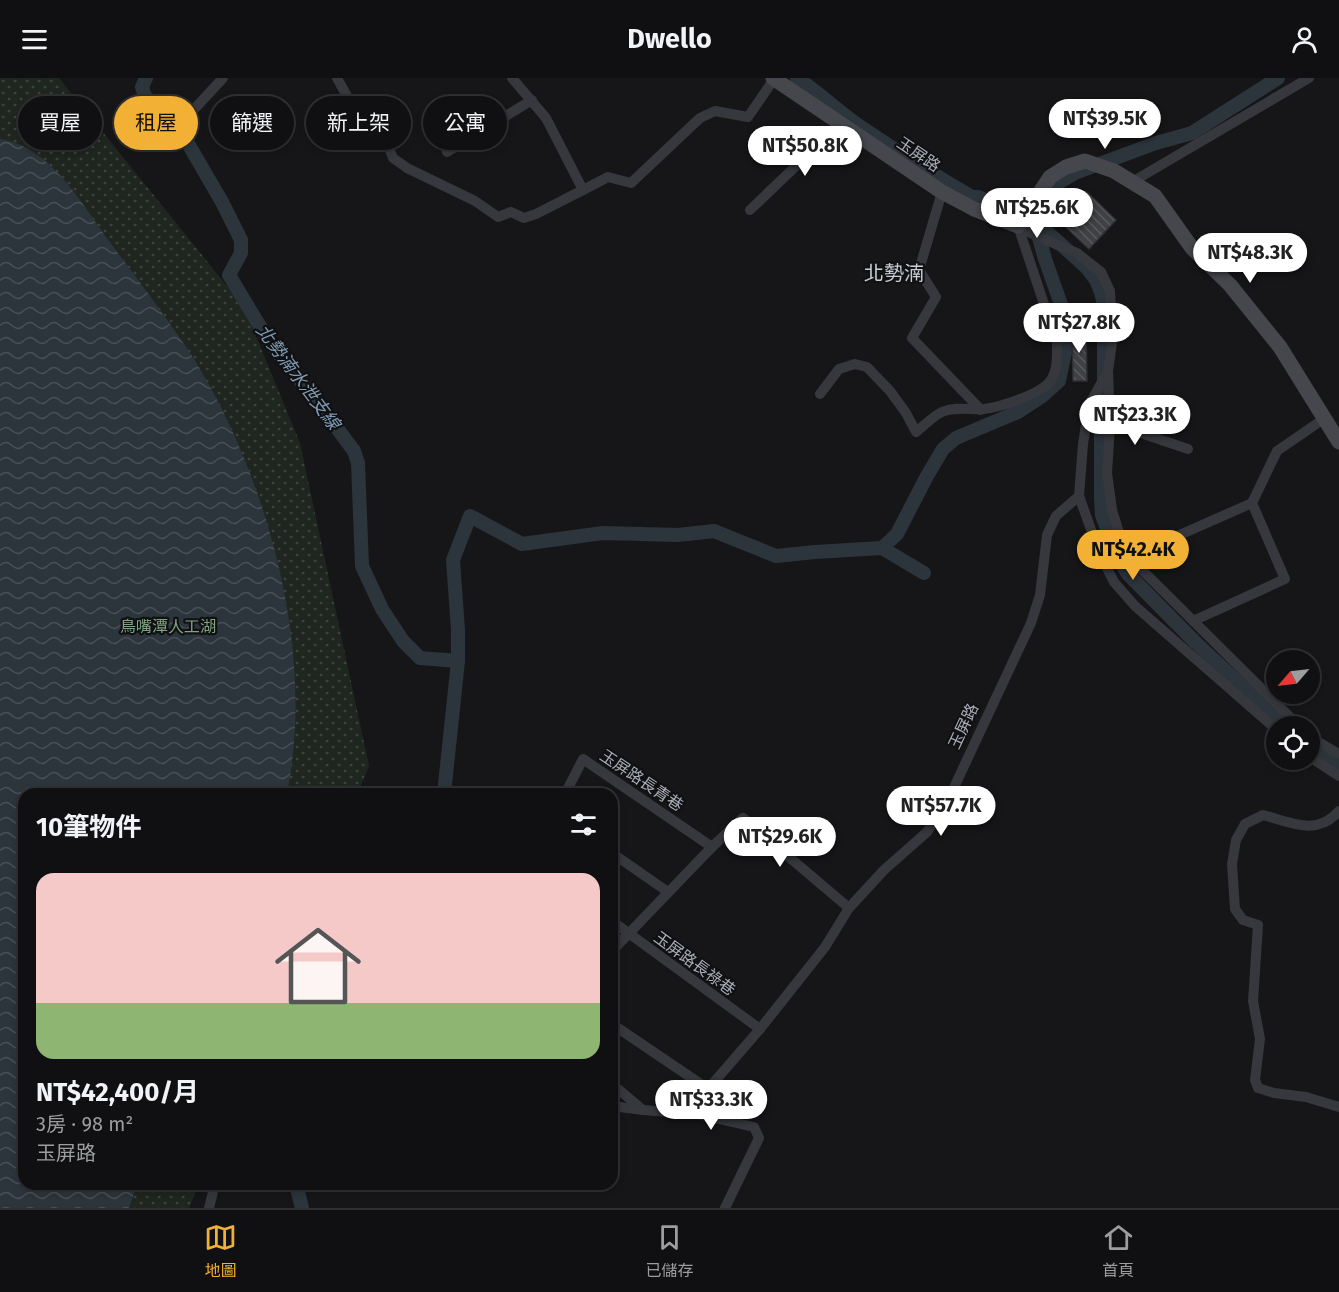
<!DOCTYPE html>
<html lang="zh-TW">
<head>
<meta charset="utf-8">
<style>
	body { margin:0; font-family:"Fira Sans","Noto Sans TC",sans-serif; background:#19191b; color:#f1f3f6; height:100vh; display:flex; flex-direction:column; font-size:22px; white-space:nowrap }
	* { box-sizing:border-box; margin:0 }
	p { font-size:20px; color:#9c9d9f }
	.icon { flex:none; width:33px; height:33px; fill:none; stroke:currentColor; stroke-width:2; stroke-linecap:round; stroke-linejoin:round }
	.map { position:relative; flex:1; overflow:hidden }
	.panel { position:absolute; left:18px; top:710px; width:600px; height:402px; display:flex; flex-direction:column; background:#101012; border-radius:18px; box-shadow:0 3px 9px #0003,0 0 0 2px #303032 }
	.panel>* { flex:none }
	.top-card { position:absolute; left:18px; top:18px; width:600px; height:54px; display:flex; gap:12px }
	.needle { width:39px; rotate:242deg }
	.tools { position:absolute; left:1266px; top:572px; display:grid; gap:12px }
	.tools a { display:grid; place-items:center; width:54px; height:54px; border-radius:50%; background:#101012; box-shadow:0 3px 9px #0003,0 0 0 2px #303032; font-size:30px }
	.price { position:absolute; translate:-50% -51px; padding:0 14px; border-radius:21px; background:#fff; color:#222; font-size:20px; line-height:39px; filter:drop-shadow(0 2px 3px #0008) }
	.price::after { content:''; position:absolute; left:50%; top:36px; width:18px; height:14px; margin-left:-9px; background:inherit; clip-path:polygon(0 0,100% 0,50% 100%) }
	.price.selected { background:#f2b134; color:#111 }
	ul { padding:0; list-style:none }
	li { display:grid; align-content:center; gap:12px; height:318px; padding:0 18px }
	li span { display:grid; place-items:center; height:186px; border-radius:18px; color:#555 }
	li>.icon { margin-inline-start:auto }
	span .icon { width:108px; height:108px; fill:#fffc; stroke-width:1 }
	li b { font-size:26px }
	h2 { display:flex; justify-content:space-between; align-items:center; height:72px; padding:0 18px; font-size:26px }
	.tag { padding:0 21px; border-radius:27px; background:#101012; box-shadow:0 3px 9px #0003,0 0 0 2px #303032; font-size:21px; line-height:54px }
	.tag.selected { background:#f2b134; color:#111 }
	header { display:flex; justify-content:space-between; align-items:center; height:78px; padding:0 18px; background:#101012; font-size:27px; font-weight:700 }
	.tab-bar { display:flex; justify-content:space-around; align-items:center; height:84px; border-top:2px solid #303032; background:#101012; font-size:16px; color:#9c9d9f }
	.tab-bar a { display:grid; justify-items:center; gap:3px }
	.tab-bar .selected { color:#f2b134 }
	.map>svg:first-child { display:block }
	.park { fill:url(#park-dots) }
	.water { fill:url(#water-waves) }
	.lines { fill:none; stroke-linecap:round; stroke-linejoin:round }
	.canal { stroke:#2c353c; stroke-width:14 }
	.building { fill:url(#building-back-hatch); stroke:#303034; stroke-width:1.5 }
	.street { stroke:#37383d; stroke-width:10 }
	.secondary { stroke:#45474d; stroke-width:15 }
	.labels { text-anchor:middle; stroke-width:4.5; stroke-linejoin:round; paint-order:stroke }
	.street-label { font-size:16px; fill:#a8adb8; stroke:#111113 }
	.park-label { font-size:16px; fill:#7fa381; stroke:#111113 }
	.water-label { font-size:18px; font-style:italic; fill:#7f9bb3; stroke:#111113 }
	.quarter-label { font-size:20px; fill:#c9ccd4; stroke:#111113 }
</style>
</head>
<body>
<header><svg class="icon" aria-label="menu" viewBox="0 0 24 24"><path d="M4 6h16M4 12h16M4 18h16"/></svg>Dwello<svg class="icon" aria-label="person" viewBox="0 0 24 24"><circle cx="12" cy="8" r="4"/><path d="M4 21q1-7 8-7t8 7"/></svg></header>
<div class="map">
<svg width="1339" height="1130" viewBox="0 0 1339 1130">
	<defs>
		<pattern id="park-dots" width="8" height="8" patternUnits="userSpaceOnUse" patternTransform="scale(1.5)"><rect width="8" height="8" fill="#1e261f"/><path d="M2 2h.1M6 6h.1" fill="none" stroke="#3c433d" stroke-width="1.8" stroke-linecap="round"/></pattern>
		<pattern id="water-waves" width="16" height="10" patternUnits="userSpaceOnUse" patternTransform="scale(1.5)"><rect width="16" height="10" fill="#2c353c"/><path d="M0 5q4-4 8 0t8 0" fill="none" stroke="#485056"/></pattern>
		<pattern id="building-back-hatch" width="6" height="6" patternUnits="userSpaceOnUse" patternTransform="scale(1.5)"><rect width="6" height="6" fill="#404145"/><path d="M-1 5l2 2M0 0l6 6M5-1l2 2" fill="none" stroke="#595a5e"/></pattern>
	</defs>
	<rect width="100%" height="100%" fill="#161618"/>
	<!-- park -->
	<path class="park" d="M0 0H59L244 229 300 365 369 688 358 715 24 716V1106H199L189 1130H0Z"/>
	<!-- water -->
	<path class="water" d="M0 61C50 68 82 126 109 163 138 202 168 241 194 281 268 400 316 576 287 715L24 716V1106H137L129 1130H0Z"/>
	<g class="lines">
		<!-- canal -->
		<g class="canal">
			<path d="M146 0 142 9 145 18 169 41 186 62 222 124 241 162V175L229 197 270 265 317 323 354 373 358 385 362 488 382 531 403 563 420 580 458 583"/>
			<path d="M797 0C821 16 842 37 867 53 901 76 936 98 972 119H978L1034 142 1087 190 1096 202 1101 214 1104 227V319L1101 357V421L1102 437 1117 479 1128 496 1196 565 1285 648"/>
			<path d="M882 470 897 456 927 398 943 371 956 360 1018 334 1041 319 1059 303 1065 274 1068 246 1045 181 1034 142 1047 118 1058 105 1075 95 1156 65 1192 55 1278 0"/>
			<path d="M1310 668 1339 690"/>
			<path d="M444 716 458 583V552L453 482 470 438 522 466 603 455 678 457 714 453 776 478 815 474 882 470 924 495"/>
			<path d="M296 1106 302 1130"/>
		</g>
	</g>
	<!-- building -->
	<g class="building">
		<path d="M1087 114 1116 142 1089 171 1059 143Z"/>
		<path d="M1072 249H1086L1087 303H1073Z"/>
	</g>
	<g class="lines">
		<!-- street -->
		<g class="street">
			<path d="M337 0 353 29 369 25 374 33 393 80 407 90 475 123 498 139 511 134 524 140 536 136 583 112"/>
			<path d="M512 0 546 40 583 112 608 99 631 105 700 40 715 33 748 39 774 1"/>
			<path d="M155 67 186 40 223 0"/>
			<path d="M447 74 532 22"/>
			<path d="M1132 104 1309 0"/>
			<path d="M942 114 919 192 936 219 912 260 981 332"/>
			<path d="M750 132 841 45"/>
			<path d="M1018 148 1036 158 1077 175 1101 194 1110 213 1113 258 1108 293 1089 327 1083 366 1079 418 1099 474 1114 504 1135 528 1276 651"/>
			<path d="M1108 293 1110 348 1107 395 1112 432 1122 464 1141 491 1299 648"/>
			<path d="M820 316 839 291 855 286 867 289 890 313 906 335 916 354C924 348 933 338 942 334 955 328 971 332 984 331 1001 329 1042 316 1051 302 1058 291 1057 277 1057 265L1018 148"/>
			<path d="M1086 344 1129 351 1188 371"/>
			<path d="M1132 478 1252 425"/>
			<path d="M1193 543 1285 501 1252 425 1277 373 1325 340"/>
			<path d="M1310 659 1339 676"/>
			<path d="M1310 679 1339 698"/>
			<path d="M565 716 583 681 712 769"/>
			<path d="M1339 733C1317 759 1290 744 1263 737L1245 746 1236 762 1232 786 1235 831 1243 842 1258 847 1253 923 1260 961 1255 1002 1258 1010 1274 1015 1306 1019 1339 1029"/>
			<path d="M612 775 668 814"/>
			<path d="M612 843 760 951"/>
			<path d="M612 873 712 769 743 740 849 830"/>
			<path d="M612 946 708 1011"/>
			<path d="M612 1006 643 1032"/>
			<path d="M612 1028 643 1032 697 1036 754 1049 759 1060 725 1130"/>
			<path d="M697 1036 708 1011 760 951 825 869 849 830 884 792 927 754 950 718 1031 545 1040 517 1047 457 1056 438 1079 418"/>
			<path d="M209 1130 215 1106"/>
		</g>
		<!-- secondary -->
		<path class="secondary" d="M773 0 942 114 974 131 1018 148 1050 99 1066 89 1085 83 1114 93 1155 118 1192 170 1230 207 1280 269 1339 364"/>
	</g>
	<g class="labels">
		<!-- street labels -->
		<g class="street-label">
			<text transform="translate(919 76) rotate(34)" y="6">玉屏路</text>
			<text transform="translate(963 648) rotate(-65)" y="6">玉屏路</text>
			<text transform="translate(642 702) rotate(34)" y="6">玉屏路長青巷</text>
			<text transform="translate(695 885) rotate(36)" y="6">玉屏路長祿巷</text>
		</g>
		<!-- park labels -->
		<g class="park-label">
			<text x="168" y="554">鳥嘴潭人工湖</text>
		</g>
		<!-- water labels -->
		<g class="water-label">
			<text transform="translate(298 299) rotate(53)" y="6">北勢湳水泄支線</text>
		</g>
		<!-- quarter labels -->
		<g class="quarter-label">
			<text x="894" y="202">北勢湳</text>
		</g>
	</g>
</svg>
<div class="tools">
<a><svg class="needle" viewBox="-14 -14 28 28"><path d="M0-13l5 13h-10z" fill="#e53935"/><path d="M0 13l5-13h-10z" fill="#9c9d9f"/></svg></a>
<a><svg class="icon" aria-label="locate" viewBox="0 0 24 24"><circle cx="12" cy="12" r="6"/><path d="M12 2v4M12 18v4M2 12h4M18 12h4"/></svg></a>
</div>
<b class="price" style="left:1105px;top:72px">NT$39.5K</b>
<b class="price" style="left:805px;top:99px">NT$50.8K</b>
<b class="price" style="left:1037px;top:161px">NT$25.6K</b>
<b class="price" style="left:1250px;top:206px">NT$48.3K</b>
<b class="price" style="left:1079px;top:276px">NT$27.8K</b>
<b class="price" style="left:1135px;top:368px">NT$23.3K</b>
<b class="price selected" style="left:1133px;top:503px">NT$42.4K</b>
<b class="price" style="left:941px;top:759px">NT$57.7K</b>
<b class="price" style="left:780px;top:790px">NT$29.6K</b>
<b class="price" style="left:711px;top:1053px">NT$33.3K</b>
<div class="top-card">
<a class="tag">買屋</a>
<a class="tag selected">租屋</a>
<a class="tag">篩選</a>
<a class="tag">新上架</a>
<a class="tag">公寓</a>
</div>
<section class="panel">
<h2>10筆物件<svg class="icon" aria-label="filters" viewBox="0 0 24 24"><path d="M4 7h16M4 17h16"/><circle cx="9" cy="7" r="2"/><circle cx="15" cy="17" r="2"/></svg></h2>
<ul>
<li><span style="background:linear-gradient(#f6c9c9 70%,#8fb573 0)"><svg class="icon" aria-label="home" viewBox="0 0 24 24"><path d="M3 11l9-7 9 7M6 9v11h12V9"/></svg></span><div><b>NT$42,400/月</b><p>3房 · 98 m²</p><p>玉屏路</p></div></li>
</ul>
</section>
</div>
<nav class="tab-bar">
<a class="selected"><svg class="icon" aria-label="map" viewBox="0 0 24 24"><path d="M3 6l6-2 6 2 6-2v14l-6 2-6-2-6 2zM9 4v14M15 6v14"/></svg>地圖</a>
<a><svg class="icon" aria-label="saved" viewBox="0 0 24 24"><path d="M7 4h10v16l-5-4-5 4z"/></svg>已儲存</a>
<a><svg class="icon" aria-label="home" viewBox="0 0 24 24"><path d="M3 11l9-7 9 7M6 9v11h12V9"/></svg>首頁</a>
</nav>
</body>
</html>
